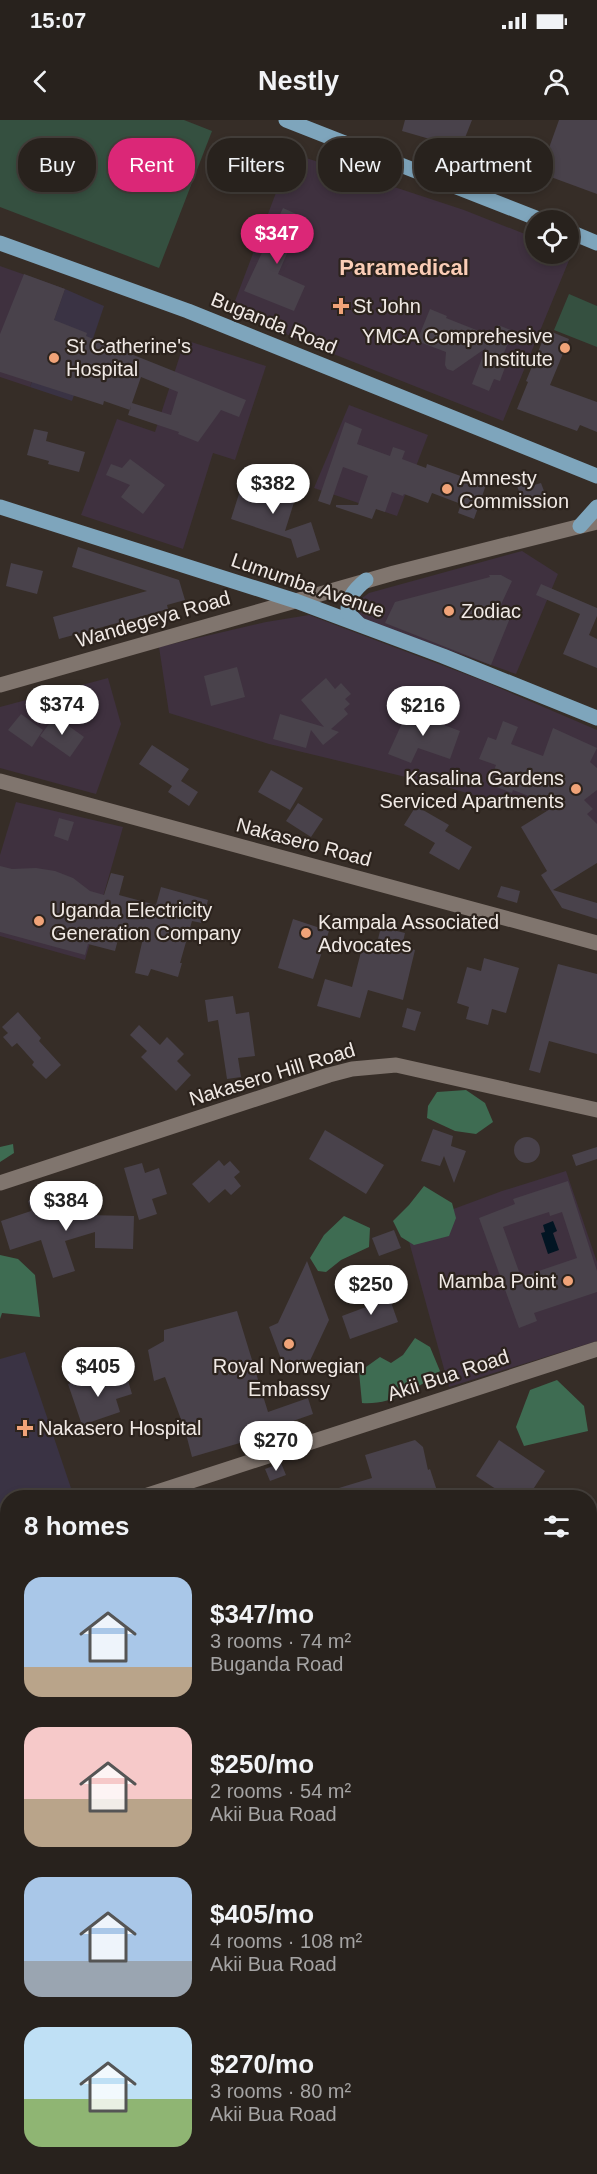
<!DOCTYPE html>
<html lang="en">
<head>
<meta charset="utf-8">
<style>
	body { margin:0; font-family:Helvetica,sans-serif; background:#342f2a; color:#f1f3f6; height:100vh; display:flex; flex-direction:column; font-size:22px; white-space:nowrap }
	* { box-sizing:border-box; margin:0 }
	p { font-size:20px; color:#a5a4a4 }
	.icon { flex:none; width:33px; height:33px; fill:none; stroke:currentColor; stroke-width:2; stroke-linecap:round; stroke-linejoin:round }
	.map { position:relative; flex:1; overflow:hidden }
	.panel { position:absolute; left:0px; top:1370px; width:597px; height:686px; display:flex; flex-direction:column; background:#28221d; border-radius:24px 24px 0 0; box-shadow:0 3px 9px #0003,0 0 0 2px #443f3b }
	.panel>* { flex:none }
	.banner { position:absolute; left:18px; top:18px; width:561px; height:54px; display:flex; gap:12px }
	.tools { position:absolute; left:525px; top:90px; display:grid; gap:12px }
	.tools a { display:grid; place-items:center; width:54px; height:54px; border-radius:50%; background:#28221d; box-shadow:0 3px 9px #0003,0 0 0 2px #443f3b; font-size:30px }
	.price { position:absolute; translate:-50% -51px; padding:0 14px; border-radius:21px; background:#fff; color:#222; font-size:20px; line-height:39px; filter:drop-shadow(0 2px 3px #0008) }
	.price::after { content:''; position:absolute; left:50%; top:36px; width:18px; height:14px; margin-left:-9px; background:inherit; clip-path:polygon(0 0,100% 0,50% 100%) }
	.price.active { background:#db2777; color:#fff }
	ul { padding:0; list-style:none }
	li { display:flex; align-items:center; gap:18px; height:150px; padding:0 24px }
	li span { display:grid; place-items:center; flex:none; width:168px; height:120px; border-radius:18px; color:#555 }
	li>.icon { margin-inline-start:auto }
	span .icon { width:72px; height:72px; fill:#fffc; stroke-width:1 }
	li b { font-size:26px }
	h2 { display:flex; justify-content:space-between; align-items:center; height:72px; padding:0 24px; font-size:26px }
	.tag { padding:0 21px; border-radius:24px; background:#28221d; box-shadow:0 3px 9px #0003,0 0 0 2px #443f3b; font-size:21px; line-height:54px }
	.tag.active { background:#db2777; color:#fff }
	.status { display:flex; justify-content:space-between; align-items:center; height:42px; padding:0 30px; background:#28221d; direction:ltr }
	.status svg { height:16px; fill:currentColor }
	header { display:flex; justify-content:space-between; align-items:center; height:78px; padding:0 24px; background:#28221d; font-size:27px; font-weight:700 }
	.map>svg:first-child { display:block }
	.commercial { fill:#3f313f }
	.medical { fill:#3a3344 }
	.green { fill:#355040 }
	.forest { fill:#3e6c52 }
	.water { fill:#021523 }
	.lines { fill:none; stroke-linecap:round; stroke-linejoin:round }
	.stream { stroke:#021523; stroke-width:4.5 }
	.building { fill:#49424b; fill-rule:evenodd }
	.minor { stroke:#80756e; stroke-width:15 }
	.major { stroke:#7ea5bc; stroke-width:15 }
	.poi-dot { fill:#f0a378; stroke:#2c231d; stroke-width:2 }
	.labels { text-anchor:middle; stroke-width:4.5; stroke-linejoin:round; paint-order:stroke }
	.poi-label { font-size:20px; fill:#f0e9e5; stroke:#2c231d; text-anchor:start }
	.street-label { font-size:20px; fill:#f0e9e5; stroke:#2c231d }
	.quarter-label { font-size:22px; font-weight:bold; fill:#facdb6; stroke:#2c231d }
</style>
</head>
<body>
<div class="status"><b>15:07</b><svg viewBox="0 0 49 12"><path d="M0 12V9h3v3zM5 12V6h3v6zM10 12V3h3v9zM15 12V0h3v12zM26 1h20v11H26zM47 4h2v5h-2z"/></svg></div>
<header><svg class="icon" aria-label="back" viewBox="0 0 24 24"><path d="M15 5l-7 7 7 7"/></svg>Nestly<svg class="icon" aria-label="person" viewBox="0 0 24 24"><circle cx="12" cy="8" r="4"/><path d="M4 21q1-7 8-7t8 7"/></svg></header>
<div class="map">
<svg width="597" height="2054" viewBox="0 0 597 2054">
	<rect width="100%" height="100%" fill="#362d27"/>
	<!-- commercial -->
	<g class="commercial">
		<path d="M291 33 464 90 535 118 536 134H568L569 131 572 133 503 301 308 224 232 189Z"/>
		<path d="M0 146 65 169 30 267 0 257Z"/>
		<path d="M185 220 266 246 235 340 213 333 183 429 81 395 117 299 155 312Z"/>
		<path d="M349 285 428 315 397 396 314 368Z"/>
		<path d="M522 431 558 454 516 554 353 496 351 486 369 473Z"/>
		<path d="M309 495 481 560 597 610V730L562 692 518 688 443 666 269 624 169 593 159 527 266 502Z"/>
		<path d="M108 558 121 604 96 674 0 648V587Z"/>
		<path d="M16 682 123 707 85 840 0 816V735Z"/>
		<path d="M566 1051 597 1142V1221L449 1267 405 1107 502 1071Z"/>
		<path d="M245 2048H401L390 2054H247Z"/>
	</g>
	<!-- medical -->
	<g class="medical">
		<path d="M65 169 104 186 72 281 30 267Z"/>
		<path d="M25 1232 74 1377H8L7 1416 0 1418V1239Z"/>
	</g>
	<!-- green -->
	<g class="green">
		<path d="M0 0H184L212 11 159 148 0 87Z"/>
		<path d="M569 174 597 186V227L554 210Z"/>
	</g>
	<!-- forest -->
	<g class="forest">
		<path d="M466 970 485 983 493 1002 476 1014 455 1011 427 998 428 986 437 972Z"/>
		<path d="M13 1024 14 1033 0 1042V1027Z"/>
		<path d="M424 1066 452 1083 456 1098 449 1116 414 1125 401 1117 393 1101 409 1085Z"/>
		<path d="M344 1096 370 1108 369 1127 341 1140 326 1152 318 1151 310 1138 324 1115Z"/>
		<path d="M0 1135 18 1139 35 1155 40 1197 2 1193 0 1199Z"/>
		<path d="M415 1218 430 1227 440 1251C417 1269 392 1285 362 1283L359 1252 380 1237 391 1243 403 1235Z"/>
		<path d="M557 1260 584 1286 588 1311 524 1326 516 1307 530 1270Z"/>
		<path d="M590 1831 597 1836V1873L590 1871Z"/>
		<path d="M597 1952V2019L590 2014V1958Z"/>
		<path d="M0 2008 7 2015 8 2048H38L40 2054H0Z"/>
	</g>
	<!-- water -->
	<path class="water" d="M553 1101 557 1111 553 1113 559 1130 548 1134 541 1113 545 1112 543 1105Z"/>
	<g class="lines">
		<!-- stream -->
		<g class="stream">
			<path d="M590 1669 597 1666"/>
			<path d="M0 1877 8 1875"/>
		</g>
	</g>
	<!-- building -->
	<g class="building">
		<path d="M405 0H472L461 28 402 11Z"/>
		<path d="M559 0H597V74L540 53Z"/>
		<path d="M283 88 303 97 278 154 305 166 294 191 244 171Z"/>
		<path d="M24 154 65 169 54 200 87 213 86 216 246 280 239 297 221 290 198 322 178 314 179 312 128 295 131 286 130 290 104 281 103 285 0 252V214ZM141 257 178 272 171 295 132 283Z"/>
		<path d="M430 189 447 196 446 198 494 217 498 205 513 211 501 240 507 242 500 261 494 259 489 271 472 264 486 228 453 251 447 249 445 245 446 232 417 221Z"/>
		<path d="M547 210 569 219 550 265 597 282V312L580 305 577 311 517 289 528 262 526 261Z"/>
		<path d="M345 302 362 309 357 324 390 336 393 327 405 331 402 339 426 348 427 344 486 365 474 399 458 393 461 384 432 373 428 383 404 374 403 376 392 372 385 392 376 389 372 399 336 387V385H358L368 356 343 347 330 385 318 381Z"/>
		<path d="M34 309 48 312 46 321 85 332 79 352 48 344 49 341 27 335Z"/>
		<path d="M130 339 165 365 143 394 121 377 130 365 106 355 111 344 122 348Z"/>
		<path d="M244 358 296 376 285 411 311 402 320 430 297 438 291 419 231 399Z"/>
		<path d="M532 360 534 365 541 363 547 379 525 387 517 366Z"/>
		<path d="M78 427 179 460 185 480 167 485 168 489 59 519 53 497 147 471 72 447Z"/>
		<path d="M11 443 43 451 37 474 6 466Z"/>
		<path d="M489 455H501L512 461 497 493 510 498 491 545 385 503 395 482 490 457Z"/>
		<path d="M541 464 597 488V496L589 515 597 519V548L563 534 580 494 536 475Z"/>
		<path d="M237 547 245 577 211 586 204 556Z"/>
		<path d="M326 558 335 569 341 563 351 574 345 579 350 584 344 589 348 594 331 609 339 612 323 625 311 610 306 628 273 619 280 594 324 607 301 580Z"/>
		<path d="M409 588 438 598 436 602 460 611 450 639 418 628 411 643 388 634Z"/>
		<path d="M21 594 43 610 32 627 8 610Z"/>
		<path d="M55 596 84 617 70 637 40 616Z"/>
		<path d="M503 601 518 607 511 624 543 636 553 608 597 628 590 642 597 648V670L584 680 593 689 587 694 597 704V743L553 770 597 783V799L562 788 541 755 547 751 521 707 555 686 513 670 512 673 489 664 496 645 479 639 488 617 496 620Z"/>
		<path d="M152 625 189 649 181 661 198 672 189 686 168 672 172 666 139 644Z"/>
		<path d="M271 650 303 668 290 690 258 672Z"/>
		<path d="M298 683 323 699 311 717 286 701Z"/>
		<path d="M416 686 449 705 445 711 472 727 459 750 429 733 435 723 404 705Z"/>
		<path d="M59 698 74 702 68 721 54 716Z"/>
		<path d="M0 746 12 749 36 748 55 751 73 758 90 771 104 775 111 753 124 756 119 775 156 785 161 767 208 780 202 803 192 801 180 843H182L178 857 151 849 148 856 135 853 144 814 121 808 115 831 88 824 85 835 0 812Z"/>
		<path d="M501 766 520 771 517 783 497 777Z"/>
		<path d="M293 799 329 811 313 859 278 848Z"/>
		<path d="M381 807 405 813 402 826 415 830 403 880 368 870 360 898 317 886 325 859 352 867 364 820 377 823Z"/>
		<path d="M484 838 519 848 506 893 492 889 488 905 466 899 469 887 457 883 467 847 481 851Z"/>
		<path d="M558 844 597 854V934L549 921 540 953 529 950Z"/>
		<path d="M233 876 236 894 249 892 255 936 238 938 241 957 227 959 218 900 208 902 205 880Z"/>
		<path d="M407 888 421 892 415 911 402 907Z"/>
		<path d="M18 892 41 918 39 921 61 945 46 959 32 945 34 942 17 923 12 927 3 917 8 913 2 907Z"/>
		<path d="M139 905 160 925 167 917 184 934 177 941 191 955 176 971 141 937 147 931 130 915Z"/>
		<path d="M433 1009 453 1016 451 1026 466 1031 454 1063 444 1036 440 1046 421 1041Z"/>
		<path d="M325 1010 384 1045 366 1074 309 1039Z"/>
		<circle cx="527" cy="1030" r="13"/>
		<path d="M597 1027V1039L576 1046 572 1035Z"/>
		<path d="M219 1040 224 1046 230 1041 240 1052 234 1057 241 1066 231 1075 225 1069 209 1083 192 1064Z"/>
		<path d="M142 1043 145 1053 159 1048 167 1074 152 1079 157 1094 139 1100 124 1048Z"/>
		<path d="M568 1061 597 1151V1172L534 1193 537 1201 519 1208 479 1098 515 1084 513 1079ZM549 1092 550 1096 562 1092 577 1138 521 1157 503 1107Z"/>
		<path d="M50 1074 59 1100 86 1091 87 1095 134 1096 133 1129 95 1128V1112L65 1121 75 1151 53 1158 41 1120 10 1130 1 1101 31 1091 28 1081Z"/>
		<path d="M394 1110 401 1128 379 1136 372 1118Z"/>
		<path d="M307 1141 329 1200 307 1247 287 1255 269 1207 278 1203Z"/>
		<path d="M387 1171 398 1202 350 1219 342 1196 366 1187 363 1179Z"/>
		<path d="M237 1191 268 1292 308 1278 313 1294 273 1308 274 1313 192 1337 185 1310 165 1257 154 1261 148 1230 164 1221V1210Z"/>
		<path d="M108 1257 110 1262 127 1257 132 1274 116 1279 120 1292 82 1305 68 1264 84 1258 87 1264Z"/>
		<path d="M415 1320 423 1327 428 1350 430 1349 439 1377H319V1374L372 1358 365 1335Z"/>
		<path d="M499 1320 545 1351 528 1377H508L476 1356Z"/>
		<path d="M281 1343 286 1355 270 1361 265 1349Z"/>
	</g>
	<g class="lines">
		<!-- minor -->
		<g class="minor">
			<path d="M0 565 394 453 597 402"/>
			<path d="M0 661 597 823"/>
			<path d="M0 1063 329 955 352 949 396 945 597 990"/>
			<path d="M142 1377 597 1229"/>
			<path d="M0 1423 8 1420"/>
			<path d="M0 1658 8 1661"/>
			<path d="M590 1876 597 1878"/>
			<path d="M105 2054 118 2048"/>
		</g>
		<!-- major -->
		<g class="major">
			<path d="M286 0 541 100"/>
			<path d="M568 111 597 123"/>
			<path d="M0 123 188 191 597 356"/>
			<path d="M0 387 296 481 443 536 597 598"/>
			<path d="M580 406 597 387"/>
			<path d="M358 503 348 493C347 478 355 469 366 460"/>
			<path d="M590 1686 597 1683"/>
			<path d="M0 1889 8 1886"/>
		</g>
	</g>
	<!-- markers -->
	<g class="poi-dot">
		<path d="M338 177h6v6h6v6h-6v6h-6v-6h-6v-6h6z"/>
		<circle cx="565" cy="228" r="6"/>
		<circle cx="54" cy="238" r="6"/>
		<circle cx="447" cy="369" r="6"/>
		<circle cx="449" cy="491" r="6"/>
		<circle cx="576" cy="669" r="6"/>
		<circle cx="39" cy="801" r="6"/>
		<circle cx="306" cy="813" r="6"/>
		<circle cx="568" cy="1161" r="6"/>
		<circle cx="289" cy="1224" r="6"/>
		<path d="M22 1299h6v6h6v6h-6v6h-6v-6h-6v-6h6z"/>
	</g>
	<g class="labels">
		<!-- poi labels -->
		<g class="poi-label">
			<text x="353" y="193">St John</text>
			<text x="553" y="223" text-anchor="end">YMCA Comprehesive<tspan x="553" dy="23">Institute</tspan></text>
			<text x="66" y="233">St Catherine's<tspan x="66" dy="23">Hospital</tspan></text>
			<text x="459" y="365">Amnesty<tspan x="459" dy="23">Commission</tspan></text>
			<text x="461" y="498">Zodiac</text>
			<text x="564" y="665" text-anchor="end">Kasalina Gardens<tspan x="564" dy="23">Serviced Apartments</tspan></text>
			<text x="51" y="797">Uganda Electricity<tspan x="51" dy="23">Generation Company</tspan></text>
			<text x="318" y="809">Kampala Associated<tspan x="318" dy="23">Advocates</tspan></text>
			<text x="556" y="1168" text-anchor="end">Mamba Point</text>
			<text x="289" y="1253" text-anchor="middle">Royal Norwegian<tspan x="289" dy="23">Embassy</tspan></text>
			<text x="38" y="1315">Nakasero Hospital</text>
		</g>
		<!-- street labels -->
		<g class="street-label">
			<text transform="translate(274 203) rotate(22)" y="7">Buganda Road</text>
			<text transform="translate(308 465) rotate(19)" y="7">Lumumba Avenue</text>
			<text transform="translate(153 499) rotate(-16)" y="7">Wandegeya Road</text>
			<text transform="translate(304 722) rotate(15)" y="7">Nakasero Road</text>
			<text transform="translate(272 954) rotate(-17)" y="7">Nakasero Hill Road</text>
			<text transform="translate(448 1255) rotate(-18)" y="7">Akii Bua Road</text>
		</g>
		<!-- quarter labels -->
		<g class="quarter-label">
			<text x="404" y="155">Paramedical</text>
		</g>
	</g>
</svg>
<div class="tools">
<a><svg class="icon" aria-label="locate" viewBox="0 0 24 24"><circle cx="12" cy="12" r="6"/><path d="M12 2v4M12 18v4M2 12h4M18 12h4"/></svg></a>
</div>
<b class="price active" style="left:277px;top:145px">$347</b>
<b class="price" style="left:273px;top:395px">$382</b>
<b class="price" style="left:62px;top:616px">$374</b>
<b class="price" style="left:423px;top:617px">$216</b>
<b class="price" style="left:66px;top:1112px">$384</b>
<b class="price" style="left:371px;top:1196px">$250</b>
<b class="price" style="left:98px;top:1278px">$405</b>
<b class="price" style="left:276px;top:1352px">$270</b>
<div class="banner">
<a class="tag">Buy</a>
<a class="tag active">Rent</a>
<a class="tag">Filters</a>
<a class="tag">New</a>
<a class="tag">Apartment</a>
</div>
<section class="panel">
<h2>8 homes<svg class="icon" aria-label="filters" viewBox="0 0 24 24"><path d="M4 7h16M4 17h16"/><circle cx="9" cy="7" r="2"/><circle cx="15" cy="17" r="2"/></svg></h2>
<ul>
<li><span style="background:linear-gradient(#a9c7e8 75%,#b9a48a 0)"><svg class="icon" aria-label="home" viewBox="0 0 24 24"><path d="M3 11l9-7 9 7M6 9v11h12V9"/></svg></span><div><b>$347/mo</b><p>3 rooms · 74 m²</p><p>Buganda Road</p></div></li>
<li><span style="background:linear-gradient(#f6c9c9 60%,#b9a48a 0)"><svg class="icon" aria-label="home" viewBox="0 0 24 24"><path d="M3 11l9-7 9 7M6 9v11h12V9"/></svg></span><div><b>$250/mo</b><p>2 rooms · 54 m²</p><p>Akii Bua Road</p></div></li>
<li><span style="background:linear-gradient(#a9c7e8 70%,#9aa5b1 0)"><svg class="icon" aria-label="home" viewBox="0 0 24 24"><path d="M3 11l9-7 9 7M6 9v11h12V9"/></svg></span><div><b>$405/mo</b><p>4 rooms · 108 m²</p><p>Akii Bua Road</p></div></li>
<li><span style="background:linear-gradient(#bfe0f5 60%,#8fb573 0)"><svg class="icon" aria-label="home" viewBox="0 0 24 24"><path d="M3 11l9-7 9 7M6 9v11h12V9"/></svg></span><div><b>$270/mo</b><p>3 rooms · 80 m²</p><p>Akii Bua Road</p></div></li>
</ul>
</section>
</div>
</body>
</html>
